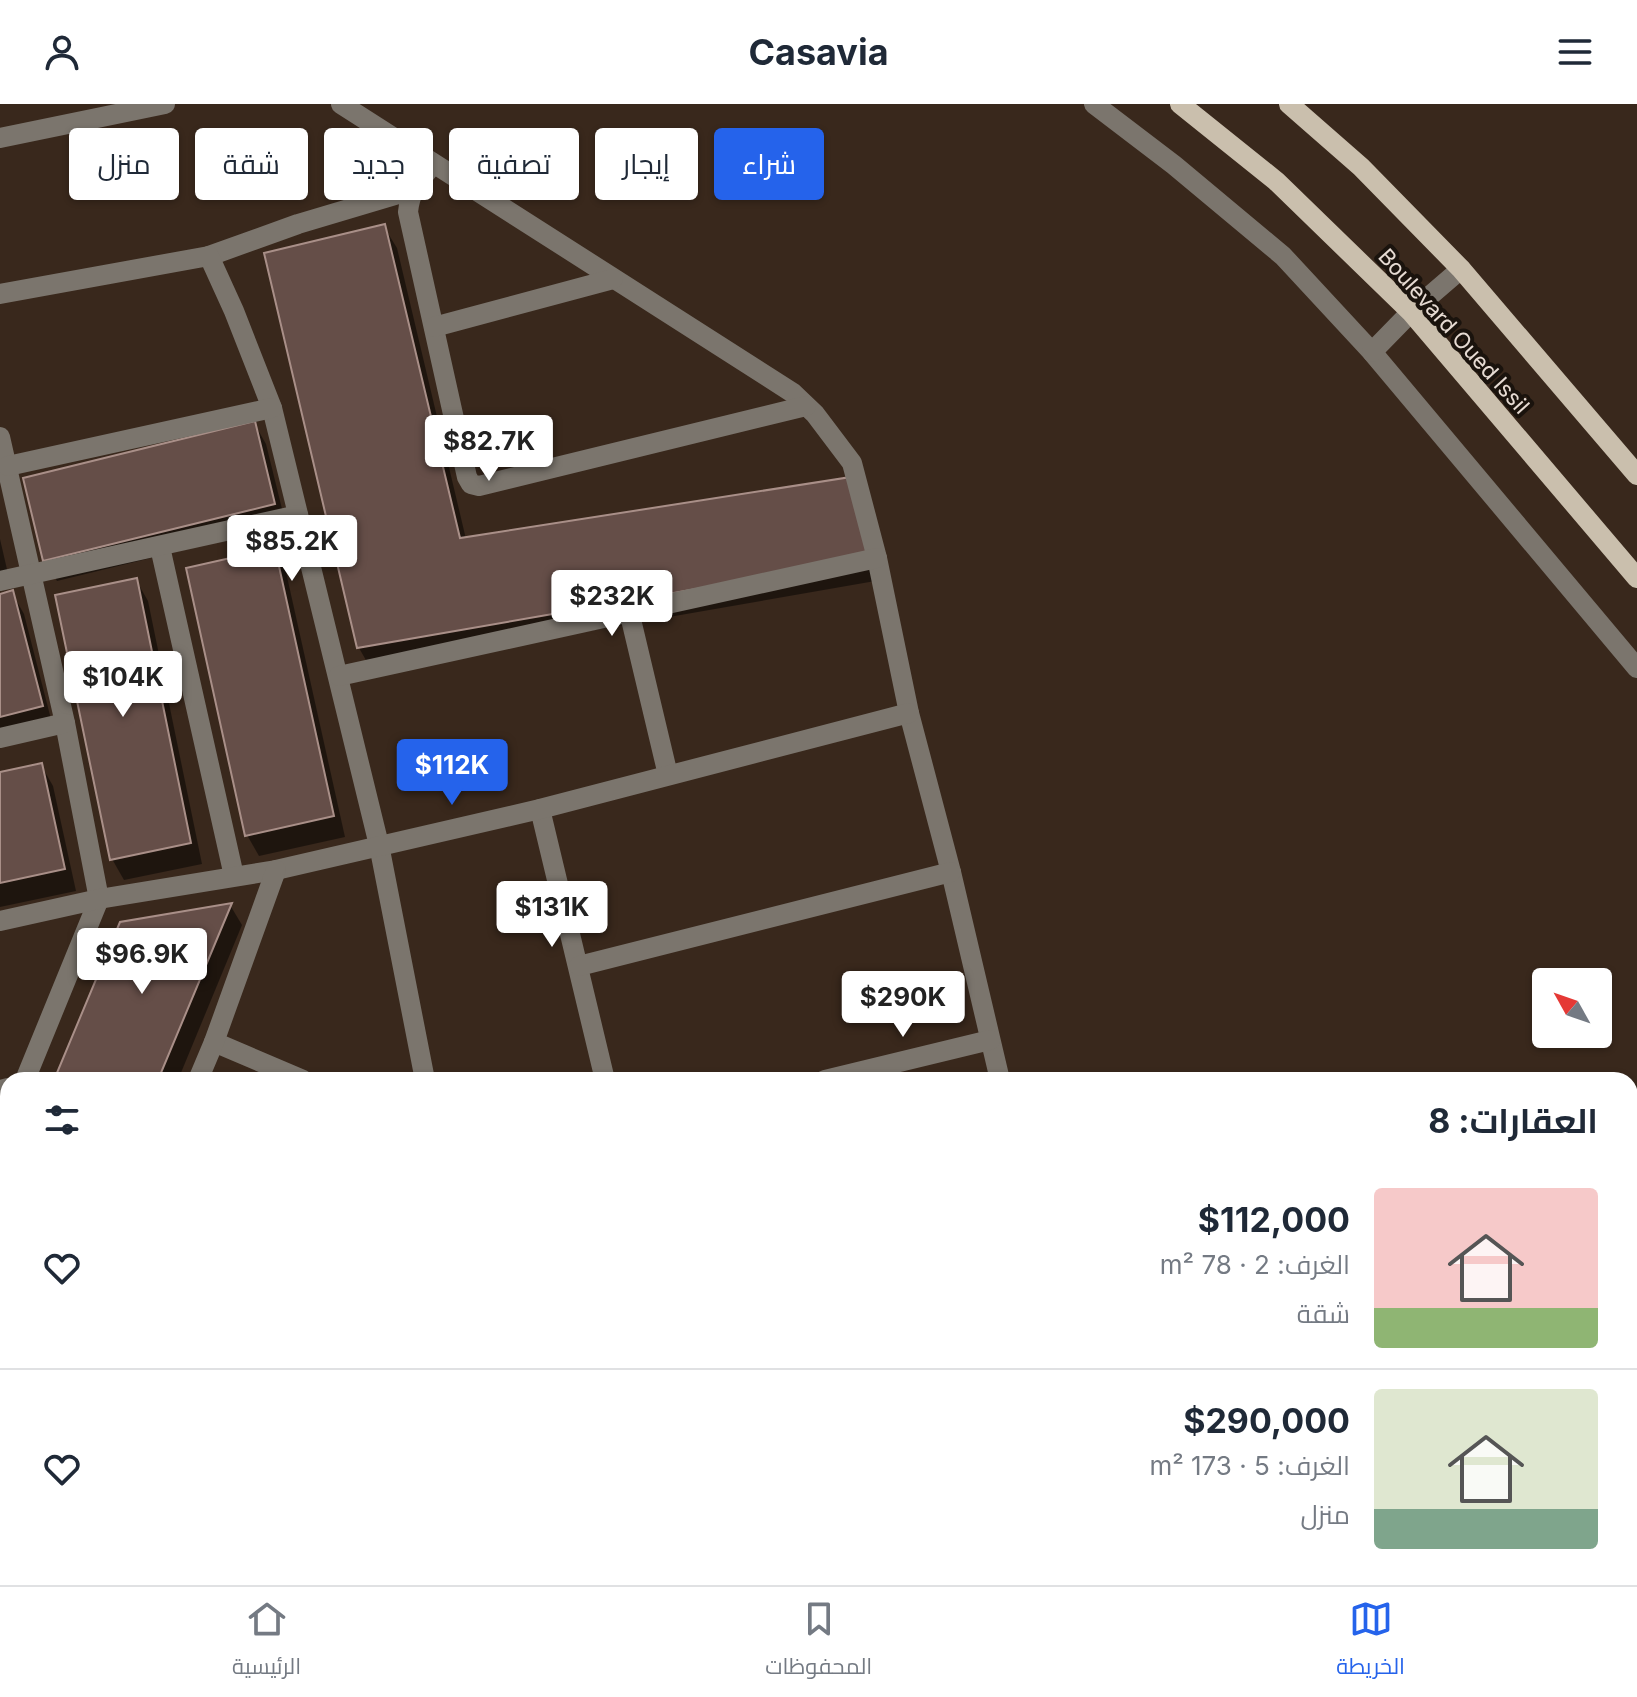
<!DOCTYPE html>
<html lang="ar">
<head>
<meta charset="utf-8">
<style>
	body { margin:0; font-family:Inter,Cairo,sans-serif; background:#f6f6f7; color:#1f2937; direction:rtl; height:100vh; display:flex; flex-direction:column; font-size:30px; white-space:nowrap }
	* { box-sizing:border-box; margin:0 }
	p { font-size:26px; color:#747a83 }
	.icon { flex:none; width:44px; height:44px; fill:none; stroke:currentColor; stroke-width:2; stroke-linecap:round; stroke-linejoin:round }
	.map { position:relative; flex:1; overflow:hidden; direction:ltr }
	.panel { position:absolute; left:0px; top:968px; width:1638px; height:514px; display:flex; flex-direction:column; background:#fff; border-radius:24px 24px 0 0; box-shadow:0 2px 6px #0004; direction:rtl }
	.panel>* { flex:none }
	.hud { position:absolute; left:24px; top:24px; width:800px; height:72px; direction:rtl; display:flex; gap:16px }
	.needle { width:52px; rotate:310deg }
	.controls { position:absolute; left:1532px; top:864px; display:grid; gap:16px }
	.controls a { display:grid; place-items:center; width:80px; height:80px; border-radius:8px; background:#fff; box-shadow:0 2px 6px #0004; font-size:40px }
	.price { position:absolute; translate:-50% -68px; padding:0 18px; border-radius:8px; background:#fff; color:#222; font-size:26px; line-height:52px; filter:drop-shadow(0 2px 4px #0008) }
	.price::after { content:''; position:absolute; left:50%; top:48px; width:24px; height:18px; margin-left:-12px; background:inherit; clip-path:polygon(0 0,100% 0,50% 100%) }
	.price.current { background:#2563eb; color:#fff }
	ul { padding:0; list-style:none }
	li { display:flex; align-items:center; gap:24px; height:200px; padding:0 40px }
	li+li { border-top:2px solid #e0e1e3 }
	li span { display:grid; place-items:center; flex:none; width:224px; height:160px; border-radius:8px; color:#555 }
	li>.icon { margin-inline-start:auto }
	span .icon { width:96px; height:96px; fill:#fffc; stroke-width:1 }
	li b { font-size:34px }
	h2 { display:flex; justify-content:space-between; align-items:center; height:96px; padding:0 40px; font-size:34px }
	.chip { padding:0 28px; border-radius:8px; background:#fff; box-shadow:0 2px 6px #0004; font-size:28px; line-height:72px }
	.chip.current { background:#2563eb; color:#fff }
	header { display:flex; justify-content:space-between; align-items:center; height:104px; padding:0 40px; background:#fff; font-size:36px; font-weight:700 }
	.dock { display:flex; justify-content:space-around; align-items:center; height:112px; border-top:2px solid #e0e1e3; background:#fff; font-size:22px; color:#747a83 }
	.dock a { display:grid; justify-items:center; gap:4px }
	.dock .current { color:#2563eb }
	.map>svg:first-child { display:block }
	.shadow { fill:#0007 }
	.building { fill:#654e48; stroke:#a98f88; stroke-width:2 }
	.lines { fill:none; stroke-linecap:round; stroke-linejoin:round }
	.minor { stroke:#7b756d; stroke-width:20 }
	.major { stroke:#cabfad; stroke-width:20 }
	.labels { text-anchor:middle; stroke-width:8; stroke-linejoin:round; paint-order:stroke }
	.street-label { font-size:22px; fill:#e6dbd3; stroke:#1a130d }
</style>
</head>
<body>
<header><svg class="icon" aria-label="menu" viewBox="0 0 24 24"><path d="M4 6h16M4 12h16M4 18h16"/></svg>Casavia<svg class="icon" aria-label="person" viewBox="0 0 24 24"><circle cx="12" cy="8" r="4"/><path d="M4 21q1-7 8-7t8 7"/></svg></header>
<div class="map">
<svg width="1637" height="1481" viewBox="0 0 1637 1481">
	<rect width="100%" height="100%" fill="#39281c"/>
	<!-- shadow -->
	<g class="shadow">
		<path d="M384 123 397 144 466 435 862 397 881 476 371 565 359 544 266 151Z"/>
		<path d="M254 319 266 340 286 421 57 477 45 456Z"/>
		<path d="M0 435 9 474 0 476Z"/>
		<path d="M274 447 286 468 345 733 259 752 247 731Z"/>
		<path d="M136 476 148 497 202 760 124 776 112 755Z"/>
		<path d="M12 489 24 510 53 623 0 637V492Z"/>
		<path d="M41 661 53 682 76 787 0 803V670Z"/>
		<path d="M230 801 242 821 178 976H56Z"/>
		<path d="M8 1087V1358L0 1357V1102Z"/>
	</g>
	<!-- building -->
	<g class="building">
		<path d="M385 120 460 434 851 373 870 455 357 544 264 149Z"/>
		<path d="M255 317 275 400 43 457 23 374Z"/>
		<path d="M275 444 334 712 245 732 186 464Z"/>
		<path d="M137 474 191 739 110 756 55 491Z"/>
		<path d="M13 486 43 602 0 613V490Z"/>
		<path d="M42 659 65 765 0 779V668Z"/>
		<path d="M232 799 158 976H54L120 818Z"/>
		<path d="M5 1084 8 1085V1338L0 1337V1097Z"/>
	</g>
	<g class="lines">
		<!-- minor -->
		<g class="minor">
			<path d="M341 0 793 289 815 310 852 359 877 454 909 609 951 768 1000 976"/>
			<path d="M1094 0 1174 61 1283 152 1372 248 1637 564"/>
			<path d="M0 34 165 0"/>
			<path d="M433 60C420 76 410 86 408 108L467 373 471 380 479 382 806 302"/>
			<path d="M209 152 298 120 412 86"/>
			<path d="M0 190 209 152 234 207 272 304 379 741 425 976"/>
			<path d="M434 223 613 175"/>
			<path d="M1372 248 1411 208 1461 165"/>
			<path d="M0 333 65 619 99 795 25 976"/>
			<path d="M8 362 272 304"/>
			<path d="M160 443 234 772"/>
			<path d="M0 477 298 411"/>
			<path d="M629 507 668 671"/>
			<path d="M339 572 877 454"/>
			<path d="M0 634 65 619"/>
			<path d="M540 705 605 976"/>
			<path d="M0 817 99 795 276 766 540 705 909 609"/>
			<path d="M579 862 951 768"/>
			<path d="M214 938 303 976"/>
			<path d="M198 976 214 938 276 766"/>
			<path d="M825 976 990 936"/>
			<path d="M0 986 8 984"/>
			<path d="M0 1036 8 1017"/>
			<path d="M0 1063 8 1066"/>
			<path d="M0 1355H8"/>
			<path d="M311 1474 312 1481"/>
			<path d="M576 1474 577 1481"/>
			<path d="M927 1474 929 1481"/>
			<path d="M1086 1474 1087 1481"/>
		</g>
		<!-- major -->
		<g class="major">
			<path d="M1180 0 1276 77 1411 208 1637 474"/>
			<path d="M1289 0 1361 63 1461 165 1637 371"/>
		</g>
	</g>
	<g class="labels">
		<!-- street labels -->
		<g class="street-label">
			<text transform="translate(1454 227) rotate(48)" y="8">Boulevard Oued Issil</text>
		</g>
	</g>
</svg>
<div class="controls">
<a><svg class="needle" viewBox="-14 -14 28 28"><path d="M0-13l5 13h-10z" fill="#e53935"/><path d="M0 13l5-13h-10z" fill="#747a83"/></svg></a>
</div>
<b class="price" style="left:489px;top:379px">$82.7K</b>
<b class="price" style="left:292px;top:479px">$85.2K</b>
<b class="price" style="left:612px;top:534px">$232K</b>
<b class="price" style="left:123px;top:615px">$104K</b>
<b class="price current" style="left:452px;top:703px">$112K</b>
<b class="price" style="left:552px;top:845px">$131K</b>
<b class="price" style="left:142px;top:892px">$96.9K</b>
<b class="price" style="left:903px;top:935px">$290K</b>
<div class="hud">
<a class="chip current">شراء</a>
<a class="chip">إيجار</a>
<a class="chip">تصفية</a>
<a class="chip">جديد</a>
<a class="chip">شقة</a>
<a class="chip">منزل</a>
</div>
<section class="panel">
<h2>العقارات: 8<svg class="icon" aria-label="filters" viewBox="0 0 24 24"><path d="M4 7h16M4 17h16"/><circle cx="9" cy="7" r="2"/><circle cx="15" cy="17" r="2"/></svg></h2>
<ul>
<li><span style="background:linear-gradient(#f6c9c9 75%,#8fb573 0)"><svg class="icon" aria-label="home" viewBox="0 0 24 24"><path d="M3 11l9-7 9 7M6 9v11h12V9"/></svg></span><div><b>$112,000</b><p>الغرف: 2 · 78 m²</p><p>شقة</p></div><svg class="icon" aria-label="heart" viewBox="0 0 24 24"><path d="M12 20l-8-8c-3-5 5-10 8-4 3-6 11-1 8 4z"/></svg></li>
<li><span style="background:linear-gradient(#dfe7d0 75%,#7fa58c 0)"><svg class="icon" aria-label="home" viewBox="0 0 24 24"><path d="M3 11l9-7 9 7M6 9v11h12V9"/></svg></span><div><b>$290,000</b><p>الغرف: 5 · 173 m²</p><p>منزل</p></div><svg class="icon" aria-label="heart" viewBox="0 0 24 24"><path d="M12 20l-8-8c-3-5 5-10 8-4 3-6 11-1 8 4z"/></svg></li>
</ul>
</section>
</div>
<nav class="dock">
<a class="current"><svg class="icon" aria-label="map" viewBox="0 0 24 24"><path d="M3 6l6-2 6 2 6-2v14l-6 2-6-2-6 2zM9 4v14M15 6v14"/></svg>الخريطة</a>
<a><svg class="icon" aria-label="saved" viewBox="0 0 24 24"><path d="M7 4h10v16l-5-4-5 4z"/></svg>المحفوظات</a>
<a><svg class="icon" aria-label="home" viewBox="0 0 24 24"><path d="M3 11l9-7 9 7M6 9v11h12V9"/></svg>الرئيسية</a>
</nav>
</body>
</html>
